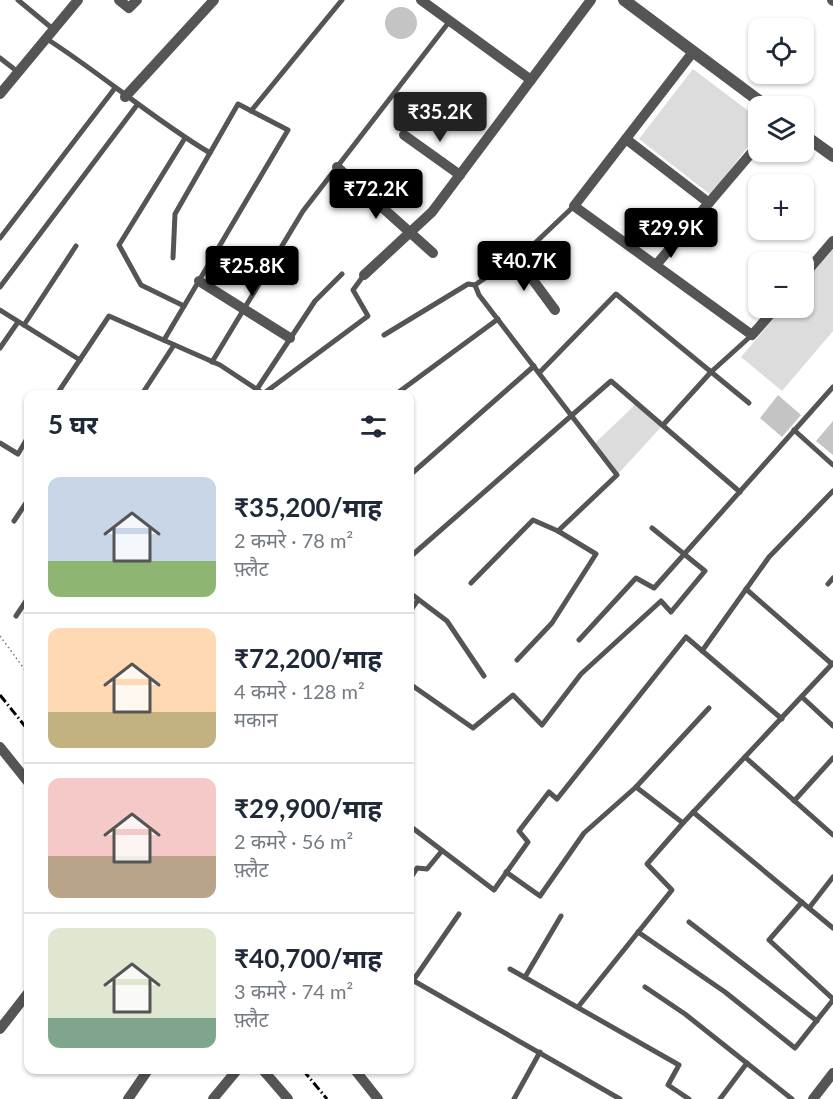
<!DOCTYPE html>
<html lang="hi">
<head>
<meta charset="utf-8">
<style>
	body { margin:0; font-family:Lato,"Noto Sans Devanagari",sans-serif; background:#f6f6f7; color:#1f2937; height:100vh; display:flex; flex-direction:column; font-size:22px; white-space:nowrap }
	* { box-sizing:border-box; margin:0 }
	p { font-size:20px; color:#747a83 }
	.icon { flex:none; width:33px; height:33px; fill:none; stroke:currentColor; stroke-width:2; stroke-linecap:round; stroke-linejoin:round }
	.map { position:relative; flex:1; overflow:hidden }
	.details { position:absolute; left:24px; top:390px; width:390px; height:684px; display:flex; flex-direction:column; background:#fff; border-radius:12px; box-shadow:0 2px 4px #0004 }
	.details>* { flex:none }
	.controls { position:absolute; left:748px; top:18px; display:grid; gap:12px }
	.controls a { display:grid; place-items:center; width:66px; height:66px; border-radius:12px; background:#fff; box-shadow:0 2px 4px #0004; font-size:30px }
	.price { position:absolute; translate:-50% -51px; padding:0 14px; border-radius:6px; background:#000; color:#fff; font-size:20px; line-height:39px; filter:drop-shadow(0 2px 3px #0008) }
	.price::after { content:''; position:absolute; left:50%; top:36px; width:18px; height:14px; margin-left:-9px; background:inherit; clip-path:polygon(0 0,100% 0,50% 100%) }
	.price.current { background:#222; color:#fff }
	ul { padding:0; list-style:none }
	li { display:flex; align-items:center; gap:18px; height:150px; padding:0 24px }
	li+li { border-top:2px solid #e0e1e3 }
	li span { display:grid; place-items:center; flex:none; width:168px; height:120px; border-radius:12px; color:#555 }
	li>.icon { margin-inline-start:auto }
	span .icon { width:72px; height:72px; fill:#fffc; stroke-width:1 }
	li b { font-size:26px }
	h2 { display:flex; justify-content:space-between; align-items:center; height:72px; padding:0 24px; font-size:26px }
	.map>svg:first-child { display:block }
	.green { fill:#dcdcdc }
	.building { fill:#c4c4c4 }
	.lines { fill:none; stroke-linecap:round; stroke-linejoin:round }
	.path { stroke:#777; stroke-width:1.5; stroke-dasharray:1.5 3; stroke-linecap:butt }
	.service { stroke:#555; stroke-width:5 }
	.minor { stroke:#555; stroke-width:10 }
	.tertiary { stroke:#555; stroke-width:12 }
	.rail { stroke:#000; stroke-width:3; stroke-dasharray:9 3 1.5 3; stroke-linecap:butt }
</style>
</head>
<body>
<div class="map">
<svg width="833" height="1099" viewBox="0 0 833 1099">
	<rect width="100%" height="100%" fill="#fff"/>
	<!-- green -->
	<g class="green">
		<path d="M693 69 759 119V132L711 195 639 139Z"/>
		<path d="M833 249V331L782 391 741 357 783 308H804V283Z"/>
		<path d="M636 404 663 425 617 475 594 444Z"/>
	</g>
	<!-- building -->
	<g class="building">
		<circle cx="401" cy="23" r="16"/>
		<path d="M778 395 801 415 782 437 760 418Z"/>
		<path d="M833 421V455L816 441Z"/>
	</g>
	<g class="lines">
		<!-- path -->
		<path class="path" d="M0 636 28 674"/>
		<!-- service -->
		<g class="service">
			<path d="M18 0 53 29"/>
			<path d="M47 39C103 75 153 119 210 153"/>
			<path d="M0 58 18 72"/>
			<path d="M251 111 342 0"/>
			<path d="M0 238 115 88"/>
			<path d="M475 285 479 295 617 475 558 531"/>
			<path d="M0 287 137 105"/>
			<path d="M184 306 141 285 119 245 185 138"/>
			<path d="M0 310 80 360"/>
			<path d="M24 325 76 246"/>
			<path d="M384 335 468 284 475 285 533 245 574 206"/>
			<path d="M164 340 288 130 238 104 175 214 173 258"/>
			<path d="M0 348 18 322"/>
			<path d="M212 362 303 211 449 22"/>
			<path d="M539 373 616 294 749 403"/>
			<path d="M257 389 315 301 342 274"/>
			<path d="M57 394 109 316 220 365 264 394"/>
			<path d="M142 394 174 345"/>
			<path d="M263 394 368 316 353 290 364 275"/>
			<path d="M396 394 498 319"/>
			<path d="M663 425 711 372 752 335"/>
			<path d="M794 430 833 465"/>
			<path d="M0 443 18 454 28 437"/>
			<path d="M410 475 534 366"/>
			<path d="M14 521 28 500"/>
			<path d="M410 557 611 381 740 492"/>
			<path d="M471 583 533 520 558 531 596 554 552 623 517 660"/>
			<path d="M828 584 833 578"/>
			<path d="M746 589 832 664"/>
			<path d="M410 593 447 621 484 676"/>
			<path d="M410 611 418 600"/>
			<path d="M16 616 28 598"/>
			<path d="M579 640 636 578 654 588 833 387"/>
			<path d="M702 651 769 557 833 491"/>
			<path d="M410 684 473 728 513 695 542 725 581 674 661 601 671 612 705 571 652 528"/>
			<path d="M802 697 833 726"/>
			<path d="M745 757 833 835"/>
			<path d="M636 787 683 823 833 663"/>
			<path d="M794 801 833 758"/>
			<path d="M693 812 833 928"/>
			<path d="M410 826 494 890 528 842 519 831 549 792 557 799 686 637 782 719"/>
			<path d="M506 872 540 896 584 833 636 787 709 708"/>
			<path d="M410 879 417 868 427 869 441 852"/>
			<path d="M802 902 769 940 833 999"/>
			<path d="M809 908 833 877"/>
			<path d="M689 922 817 1021"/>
			<path d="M638 932 725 992 795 1048 833 1000"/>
			<path d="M510 969 679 1065 668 1085 689 1099"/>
			<path d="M525 977 561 916"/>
			<path d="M414 981 620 1099"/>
			<path d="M410 985 459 914"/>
			<path d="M645 987 685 1014 792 1099"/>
			<path d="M578 1007 672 890 647 864 683 823"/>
			<path d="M514 1099 540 1052"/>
			<path d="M720 1099 747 1063"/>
		</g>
		<!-- minor -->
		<g class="minor">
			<path d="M119 0 129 8 137 0"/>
			<path d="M421 0 531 80"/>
			<path d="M832 0 833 1"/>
			<path d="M693 52 574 206 752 335 776 308"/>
			<path d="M0 94 78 0"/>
			<path d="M125 97 214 0"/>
			<path d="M404 135 460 175"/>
			<path d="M626 139 709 203"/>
			<path d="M337 167 433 253"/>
			<path d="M516 257 555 310"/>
			<path d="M656 265 759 144"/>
			<path d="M364 275 432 212 591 0"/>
			<path d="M804 275 833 241"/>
			<path d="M199 281 290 338"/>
			<path d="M0 747 28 782"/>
			<path d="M0 1029 28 993"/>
			<path d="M263 1070 288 1099"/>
			<path d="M355 1070 378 1099"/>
			<path d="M128 1099 148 1070"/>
			<path d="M213 1099 237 1070"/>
			<path d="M813 1099 833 1073"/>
		</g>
		<!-- tertiary -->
		<g class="tertiary">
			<path d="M624 0 766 106"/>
			<path d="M804 135 833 156"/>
		</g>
		<!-- rail -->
		<g class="rail">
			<path d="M0 695 28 730"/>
			<path d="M303 1070 327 1099"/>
		</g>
	</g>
</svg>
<div class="controls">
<a><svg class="icon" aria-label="locate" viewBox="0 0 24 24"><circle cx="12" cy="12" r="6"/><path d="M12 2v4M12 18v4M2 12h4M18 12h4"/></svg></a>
<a><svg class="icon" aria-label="layers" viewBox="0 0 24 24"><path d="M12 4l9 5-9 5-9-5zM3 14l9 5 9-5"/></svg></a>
<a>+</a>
<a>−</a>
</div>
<b class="price current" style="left:440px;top:143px">₹35.2K</b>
<b class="price" style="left:376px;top:220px">₹72.2K</b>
<b class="price" style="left:671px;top:259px">₹29.9K</b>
<b class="price" style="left:524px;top:292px">₹40.7K</b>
<b class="price" style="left:252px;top:297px">₹25.8K</b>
<section class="details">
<h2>5 घर<svg class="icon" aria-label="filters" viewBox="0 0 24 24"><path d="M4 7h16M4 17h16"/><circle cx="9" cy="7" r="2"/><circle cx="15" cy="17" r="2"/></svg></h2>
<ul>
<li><span style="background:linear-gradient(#c9d6e8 70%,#8fb573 0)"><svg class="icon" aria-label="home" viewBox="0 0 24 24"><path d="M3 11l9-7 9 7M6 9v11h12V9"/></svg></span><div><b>₹35,200/माह</b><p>2 कमरे · 78 m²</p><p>फ़्लैट</p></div></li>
<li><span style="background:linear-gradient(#ffd9b3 70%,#c2b280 0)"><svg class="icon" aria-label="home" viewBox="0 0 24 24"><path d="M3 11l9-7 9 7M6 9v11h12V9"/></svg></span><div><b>₹72,200/माह</b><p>4 कमरे · 128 m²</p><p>मकान</p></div></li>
<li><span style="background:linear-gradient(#f6c9c9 65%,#b9a48a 0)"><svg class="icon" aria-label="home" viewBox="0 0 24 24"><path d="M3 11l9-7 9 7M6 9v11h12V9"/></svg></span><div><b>₹29,900/माह</b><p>2 कमरे · 56 m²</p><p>फ़्लैट</p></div></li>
<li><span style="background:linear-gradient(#dfe7d0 75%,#7fa58c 0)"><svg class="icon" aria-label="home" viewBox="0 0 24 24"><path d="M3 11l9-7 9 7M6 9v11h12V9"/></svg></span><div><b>₹40,700/माह</b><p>3 कमरे · 74 m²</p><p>फ़्लैट</p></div></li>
</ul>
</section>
</div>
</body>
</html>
